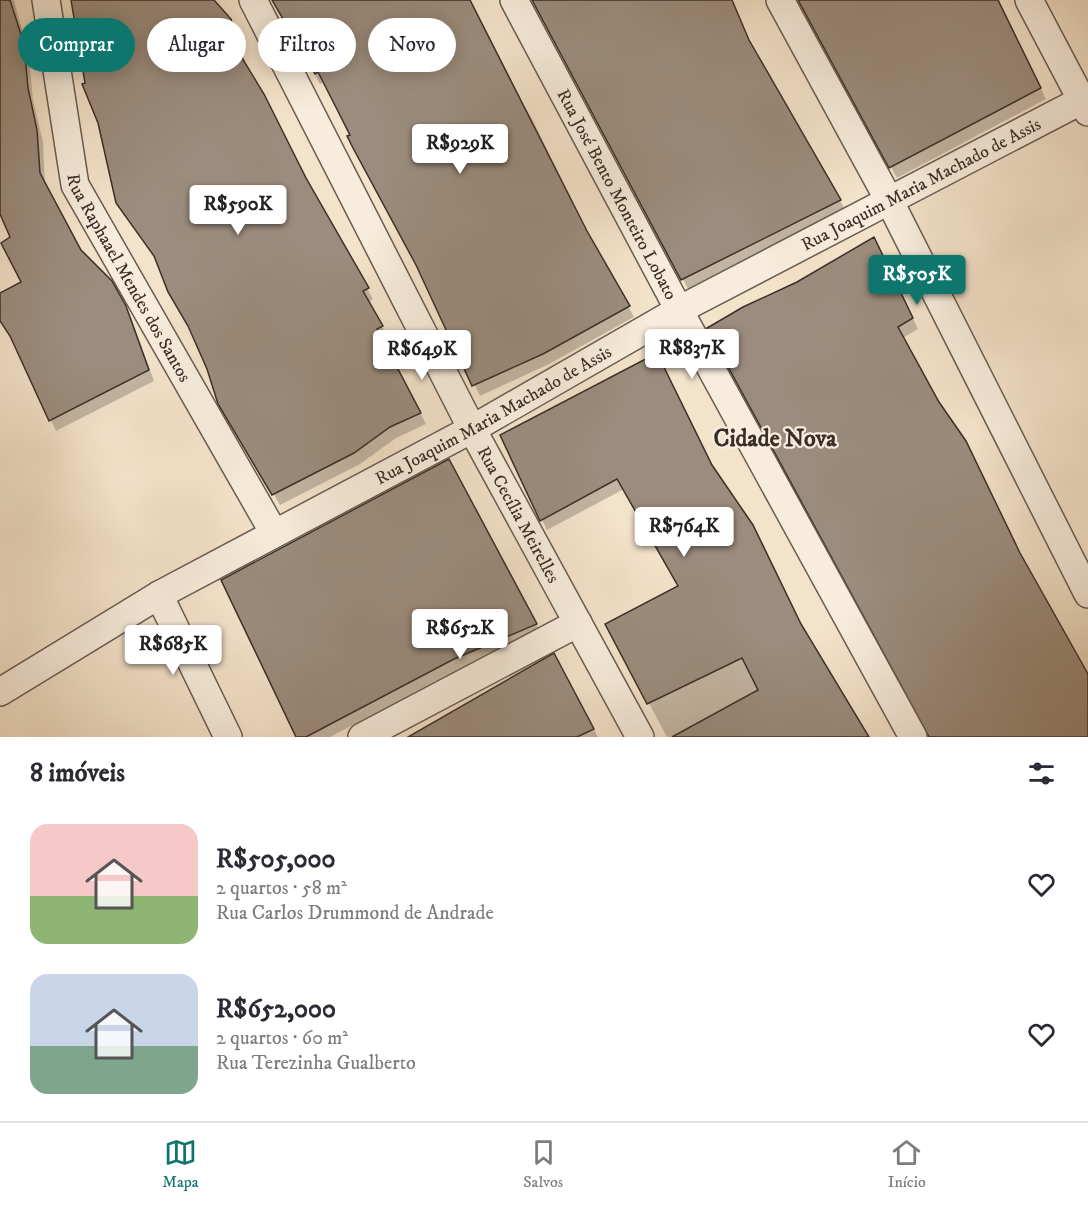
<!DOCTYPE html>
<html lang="pt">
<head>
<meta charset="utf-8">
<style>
	body { margin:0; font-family:"IM FELL DW Pica",serif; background:#f2f2f3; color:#2b2b33; height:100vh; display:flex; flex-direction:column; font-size:22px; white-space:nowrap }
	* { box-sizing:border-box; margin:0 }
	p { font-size:20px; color:#7c7c81 }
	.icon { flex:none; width:33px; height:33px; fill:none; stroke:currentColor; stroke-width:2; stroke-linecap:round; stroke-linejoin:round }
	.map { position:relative; height:737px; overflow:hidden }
	.sheet { display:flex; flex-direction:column; background:#fff; flex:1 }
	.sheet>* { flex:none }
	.banner { position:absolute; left:18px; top:18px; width:600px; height:54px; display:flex; gap:12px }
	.price { position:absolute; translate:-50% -51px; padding:0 14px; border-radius:6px; background:#fff; color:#222; font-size:20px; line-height:39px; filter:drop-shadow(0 2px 3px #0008) }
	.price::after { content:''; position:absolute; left:50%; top:36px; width:18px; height:14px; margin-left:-9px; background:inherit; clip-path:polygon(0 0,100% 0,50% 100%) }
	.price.active { background:#0f766e; color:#fff }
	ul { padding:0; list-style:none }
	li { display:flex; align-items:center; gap:18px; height:150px; padding:0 30px }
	li span { display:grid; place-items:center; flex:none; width:168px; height:120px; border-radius:18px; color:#555 }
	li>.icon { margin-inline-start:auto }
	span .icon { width:72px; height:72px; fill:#fffc; stroke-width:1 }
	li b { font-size:26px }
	h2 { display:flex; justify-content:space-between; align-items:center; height:72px; padding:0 30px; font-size:26px }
	.tag { padding:0 21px; border-radius:27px; background:#fff; box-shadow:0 3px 15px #0003; font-size:21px; line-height:54px }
	.tag.active { background:#0f766e; color:#fff }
	.tab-bar { display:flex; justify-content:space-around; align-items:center; height:84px; border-top:2px solid #e1e1e2; background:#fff; font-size:16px; color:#7c7c81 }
	.tab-bar a { display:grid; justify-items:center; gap:3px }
	.tab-bar .active { color:#0f766e }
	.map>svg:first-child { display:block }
	.shadow { fill:#0003 }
	.building { fill:#9b8c7d; stroke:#3a2e29; stroke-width:1.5 }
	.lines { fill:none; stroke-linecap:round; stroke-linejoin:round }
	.street-casing { stroke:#685b52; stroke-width:30 }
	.street { stroke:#f8eddd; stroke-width:27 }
	.labels { text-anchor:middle; stroke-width:4.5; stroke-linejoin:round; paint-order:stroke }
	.street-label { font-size:18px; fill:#3a2e29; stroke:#f8eddd }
	.district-label { font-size:24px; font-weight:bold; fill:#3a2e29; stroke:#f8eddd }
</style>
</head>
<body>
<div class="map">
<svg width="1088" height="737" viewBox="0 0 1088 737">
	<rect width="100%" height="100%" fill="#f4e3cb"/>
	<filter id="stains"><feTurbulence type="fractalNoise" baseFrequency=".00333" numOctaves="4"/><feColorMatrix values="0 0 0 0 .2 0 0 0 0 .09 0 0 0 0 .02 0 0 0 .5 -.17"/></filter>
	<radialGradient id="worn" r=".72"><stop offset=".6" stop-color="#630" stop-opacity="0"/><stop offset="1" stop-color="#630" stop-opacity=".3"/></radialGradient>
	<!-- shadow -->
	<g class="shadow">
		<path d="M0 0H14L29 56 33 100 43 142 45 185 81 252 110 282 131 318 154 381 56 431 13 340 0 320V294L23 283 12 238 0 210Z"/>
		<path d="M72 0H213L230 20 236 32 247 68 373 299 368 303 388 337 382 340 426 424 396 438 360 464 280 505 220 403 209 368 157 260 100 123 87 84Z"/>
		<path d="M274 0H470L490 45 535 125 593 243 634 317 549 364 480 396 417 265 354 147 324 82 320 84Z"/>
		<path d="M536 0H731L754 52 846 211 688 289Z"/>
		<path d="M799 0H998L1046 99 897 178Z"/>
		<path d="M880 249 918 329 903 338 1025 566 1088 675V737H930Z"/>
		<path d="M502 436 715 472 805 634 868 737H667L607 625 680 587 624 489 547 530Z"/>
		<path d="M454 472 542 635 460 669 330 737H298L223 581Z"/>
		<path d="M554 655 598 737H415Z"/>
	</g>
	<!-- building -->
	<g class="building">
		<path d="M0 0H10L24 44 28 88 37 130 40 173 81 250 112 281 126 306 149 370 49 421 10 336 0 321V293L21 282 1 243 10 237 0 214Z"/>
		<path d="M71 0H214L231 19 242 58 264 94 306 178 369 288 363 291 383 326 377 329 421 413 390 427 354 453 272 495 218 404 207 369 188 326 168 292 154 256 116 203 98 123 82 84 85 83Z"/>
		<path d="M272 0H470L587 231 630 306 543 354 472 386 416 265 353 148 347 136 350 135 318 72 315 74Z"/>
		<path d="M532 0H732L749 40 841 200 681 280Z"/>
		<path d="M798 0H998L1041 88 889 168Z"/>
		<path d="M874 237 913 318 898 327 939 402 966 441 1020 553 1088 674V737H929L707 328 743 307 797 282Z"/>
		<path d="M657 353 712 465 753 525 801 624 869 737H672L758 690 742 658 647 704 605 624 678 586 617 479 540 521 500 435Z"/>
		<path d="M449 459 537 624 454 659 306 737H296L221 580Z"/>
		<path d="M554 653 594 729 577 737H408Z"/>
	</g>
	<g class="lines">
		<defs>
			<g id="street">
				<path id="s1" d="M46 0 75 185 274 533"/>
				<path id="s2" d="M253 0 472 429 640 737"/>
				<path id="s3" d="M514 0 679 310 913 737"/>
				<path d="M780 0 890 202 1088 594"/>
				<path d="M1029 0 1088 112"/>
				<path d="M159 595 228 737"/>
				<path id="s4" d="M0 692 159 595 472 429 679 310 1088 97"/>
				<path d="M362 737 578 623"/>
			</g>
		</defs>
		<!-- street casing -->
		<use href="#street" class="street-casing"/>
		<!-- street -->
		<use href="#street" class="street"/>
	</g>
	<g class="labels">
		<!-- street labels -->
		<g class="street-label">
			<text dy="6" stroke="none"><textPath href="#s4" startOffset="1052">Rua Joaquim Maria Machado de Assis</textPath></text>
			<text dy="6" stroke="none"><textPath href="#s3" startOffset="220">Rua José Bento Monteiro Lobato</textPath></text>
			<text dy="6" stroke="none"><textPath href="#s1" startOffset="294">Rua Raphaael Mendes dos Santos</textPath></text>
			<text dy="6" stroke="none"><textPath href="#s4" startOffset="566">Rua Joaquim Maria Machado de Assis</textPath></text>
			<text dy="6" stroke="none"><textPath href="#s2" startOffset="579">Rua Cecília Meirelles</textPath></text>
		</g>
		<!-- district labels -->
		<g class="district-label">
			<text x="775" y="446">Cidade Nova</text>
		</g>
	</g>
	<rect width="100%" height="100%" filter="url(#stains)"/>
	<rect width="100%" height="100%" fill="url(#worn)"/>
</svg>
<b class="price" style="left:460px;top:175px">R$929K</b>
<b class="price" style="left:238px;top:236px">R$590K</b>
<b class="price active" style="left:917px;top:306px">R$505K</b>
<b class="price" style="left:692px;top:380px">R$837K</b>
<b class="price" style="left:422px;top:381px">R$649K</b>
<b class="price" style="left:684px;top:558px">R$764K</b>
<b class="price" style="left:460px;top:660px">R$652K</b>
<b class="price" style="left:173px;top:676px">R$685K</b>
<div class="banner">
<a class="tag active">Comprar</a>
<a class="tag">Alugar</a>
<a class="tag">Filtros</a>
<a class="tag">Novo</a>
</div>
</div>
<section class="sheet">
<h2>8 imóveis<svg class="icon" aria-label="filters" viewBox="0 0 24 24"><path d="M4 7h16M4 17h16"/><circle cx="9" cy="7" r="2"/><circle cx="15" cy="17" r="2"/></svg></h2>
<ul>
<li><span style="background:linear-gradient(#f6c9c9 60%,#8fb573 0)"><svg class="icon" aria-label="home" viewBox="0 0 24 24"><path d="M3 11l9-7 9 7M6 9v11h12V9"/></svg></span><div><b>R$505,000</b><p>2 quartos · 58 m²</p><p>Rua Carlos Drummond de Andrade</p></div><svg class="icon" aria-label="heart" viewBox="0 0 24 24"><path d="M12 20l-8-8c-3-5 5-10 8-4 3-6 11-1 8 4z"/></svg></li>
<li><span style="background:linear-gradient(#c9d6e8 60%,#7fa58c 0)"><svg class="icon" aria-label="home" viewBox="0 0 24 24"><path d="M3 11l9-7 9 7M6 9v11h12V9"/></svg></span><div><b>R$652,000</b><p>2 quartos · 60 m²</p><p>Rua Terezinha Gualberto</p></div><svg class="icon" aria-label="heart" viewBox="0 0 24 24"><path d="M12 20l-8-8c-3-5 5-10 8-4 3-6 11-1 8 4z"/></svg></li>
</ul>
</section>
<nav class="tab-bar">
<a class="active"><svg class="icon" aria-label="map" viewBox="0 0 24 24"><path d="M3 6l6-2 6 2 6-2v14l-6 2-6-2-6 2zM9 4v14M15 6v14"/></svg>Mapa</a>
<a><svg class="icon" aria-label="saved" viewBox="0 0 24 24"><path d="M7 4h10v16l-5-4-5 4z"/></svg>Salvos</a>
<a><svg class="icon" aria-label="home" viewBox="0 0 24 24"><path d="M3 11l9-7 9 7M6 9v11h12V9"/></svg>Início</a>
</nav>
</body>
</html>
